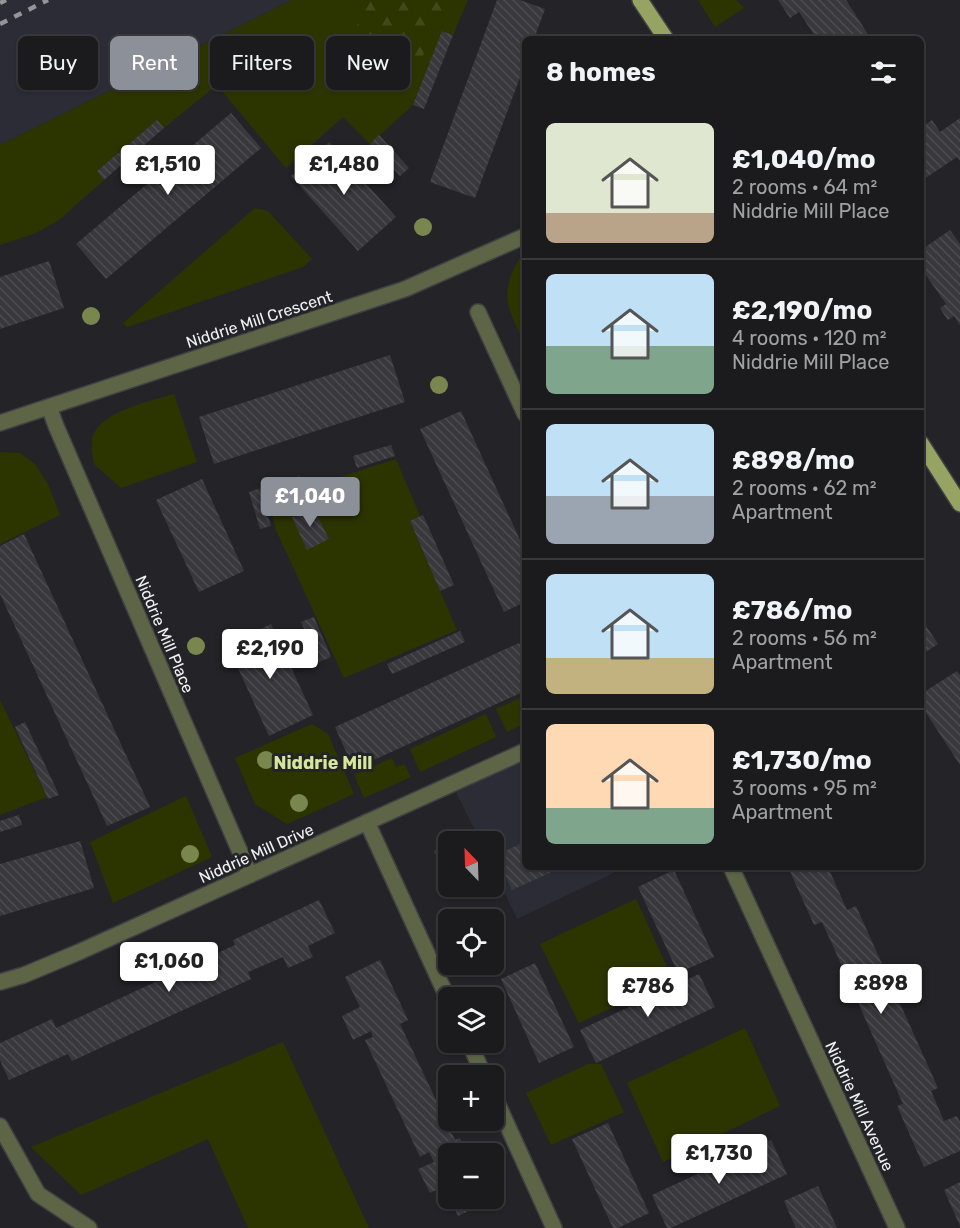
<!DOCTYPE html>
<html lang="en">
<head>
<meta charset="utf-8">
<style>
	body { margin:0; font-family:Rubik,sans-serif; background:#28282b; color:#f1f3f6; height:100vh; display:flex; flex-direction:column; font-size:22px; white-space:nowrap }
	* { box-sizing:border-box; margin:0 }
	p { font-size:20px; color:#a0a1a4 }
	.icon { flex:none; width:33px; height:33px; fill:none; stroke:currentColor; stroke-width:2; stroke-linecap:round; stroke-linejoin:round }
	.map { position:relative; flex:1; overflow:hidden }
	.panel { position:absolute; left:522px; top:36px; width:402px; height:834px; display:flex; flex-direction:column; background:#1b1b1e; border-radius:9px; box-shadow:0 2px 4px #0004,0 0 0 2px #39393c }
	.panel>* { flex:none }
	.banner { position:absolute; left:18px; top:36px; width:414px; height:54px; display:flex; gap:12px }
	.needle { width:39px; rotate:337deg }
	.controls { position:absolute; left:438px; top:831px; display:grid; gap:12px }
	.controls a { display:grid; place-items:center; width:66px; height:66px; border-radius:9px; background:#1b1b1e; box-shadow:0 2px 4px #0004,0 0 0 2px #39393c; font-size:30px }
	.price { position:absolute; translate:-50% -51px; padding:0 14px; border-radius:6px; background:#fff; color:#222; font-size:20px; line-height:39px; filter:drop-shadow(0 2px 3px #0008) }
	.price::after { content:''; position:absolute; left:50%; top:36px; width:18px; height:14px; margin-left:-9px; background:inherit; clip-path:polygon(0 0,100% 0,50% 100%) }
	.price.current { background:#8c9099; color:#fff }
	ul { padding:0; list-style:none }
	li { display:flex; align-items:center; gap:18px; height:150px; padding:0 24px }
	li+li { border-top:2px solid #39393c }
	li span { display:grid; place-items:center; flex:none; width:168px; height:120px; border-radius:9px; color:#555 }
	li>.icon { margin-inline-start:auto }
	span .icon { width:72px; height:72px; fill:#fffc; stroke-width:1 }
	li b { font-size:26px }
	h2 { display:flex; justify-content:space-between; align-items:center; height:72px; padding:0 24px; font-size:26px }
	.tag { padding:0 21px; border-radius:9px; background:#1b1b1e; box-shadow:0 2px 4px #0004,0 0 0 2px #39393c; font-size:21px; line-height:54px }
	.tag.current { background:#8c9099; color:#fff }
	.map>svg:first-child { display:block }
	.built { fill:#2b2c36 }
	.green { fill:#2c3500 }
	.forest { fill:url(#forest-firs) }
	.building { fill:url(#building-back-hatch) }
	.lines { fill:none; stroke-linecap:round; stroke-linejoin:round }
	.minor-casing { stroke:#414144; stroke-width:18 }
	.major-casing { stroke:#414144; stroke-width:18 }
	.minor { stroke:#5d6546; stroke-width:15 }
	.major { stroke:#95a463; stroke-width:15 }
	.rail { stroke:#949597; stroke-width:4.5; stroke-dasharray:8 8; stroke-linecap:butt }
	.tree { fill:#79864d }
	.labels { text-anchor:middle; stroke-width:6; stroke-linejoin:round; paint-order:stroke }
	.street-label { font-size:16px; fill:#f0f1f3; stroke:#242428 }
	.neighbourhood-label { font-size:18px; font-weight:bold; fill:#d4e79b; stroke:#242428 }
</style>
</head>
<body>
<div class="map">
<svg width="960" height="1228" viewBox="0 0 960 1228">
	<defs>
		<pattern id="forest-firs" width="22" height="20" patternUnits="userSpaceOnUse" patternTransform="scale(1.5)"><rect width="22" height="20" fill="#2c3500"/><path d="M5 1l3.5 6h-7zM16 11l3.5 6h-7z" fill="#414919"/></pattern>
		<pattern id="building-back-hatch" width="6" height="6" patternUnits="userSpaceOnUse" patternTransform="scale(1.5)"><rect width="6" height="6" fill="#38383d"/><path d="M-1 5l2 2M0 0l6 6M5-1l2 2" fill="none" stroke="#4b4c50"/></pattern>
	</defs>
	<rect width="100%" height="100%" fill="#242428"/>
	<!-- built -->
	<g class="built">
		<path d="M0 0H292L0 145Z"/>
		<path d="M525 759V867H626L517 919 494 870V842L480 841 456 792Z"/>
	</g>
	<!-- green -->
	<g class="green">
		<path d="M292 0H468L453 35 443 31 413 105 370 144 343 117 286 168 217 85 164 128 157 120 97 171 104 180 59 220 36 233 0 245V145Z"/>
		<path d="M698 0H736L744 8 715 27Z"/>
		<path d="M255 208 268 211 312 259 303 267 127 327 123 323Z"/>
		<path d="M525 254V344C512 316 499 300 514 269 517 263 519 257 525 254Z"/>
		<path d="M174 394 197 462 121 488 94 464C93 457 91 448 92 441 95 412 151 401 174 394Z"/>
		<path d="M0 452 20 453 35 464 48 484 60 515 0 544Z"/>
		<path d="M396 459 420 516 410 522 457 630 344 678 276 530 268 500Z"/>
		<path d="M525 696V723L507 732 496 709Z"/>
		<path d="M0 700 47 797 0 815Z"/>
		<path d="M486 714 496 737 420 772 410 749Z"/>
		<path d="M312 724 328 734 354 794 287 824 255 804 235 758Z"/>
		<path d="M392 758 396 767 404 764 411 777 364 798 354 775Z"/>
		<path d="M186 796 212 857 113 903 90 842Z"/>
		<path d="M636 899 673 980 579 1023 540 944Z"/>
		<path d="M745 1028 780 1106 663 1162 627 1083Z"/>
		<path d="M283 1042 369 1228H248L208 1139 81 1195 31 1147Z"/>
		<path d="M588 1064H601L624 1112 551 1145 526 1093Z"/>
	</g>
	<!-- forest -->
	<path class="forest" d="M363 0H447L416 72 352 51Z"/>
	<!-- building -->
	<g class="building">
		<path d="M497 0H520L545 9 534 39H525V64L475 198 430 182Z"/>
		<path d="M778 0H846L871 39H817L799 12 790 18Z"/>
		<path d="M442 31 453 35 424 109 413 105Z"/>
		<path d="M231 113 261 148 106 279 76 244Z"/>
		<path d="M960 118V161L957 157 921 181V128L932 120 940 132Z"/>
		<path d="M157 120 164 128 104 180 97 171Z"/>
		<path d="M379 135 409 168 400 176 370 144Z"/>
		<path d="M329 142 396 217 358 251 291 176Z"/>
		<path d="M950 230 960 244V325L954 316 948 320 945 316 940 308 946 304 921 268V250Z"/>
		<path d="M49 261 64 308 0 329V277Z"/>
		<path d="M390 355 405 402 214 464 199 417Z"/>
		<path d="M461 411 525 551V602L504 612 420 429Z"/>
		<path d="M391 445 395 456 357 468 353 456Z"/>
		<path d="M300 476 303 486 265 498 262 487Z"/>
		<path d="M202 479 244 571 199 592 156 500Z"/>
		<path d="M260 488 271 526 260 529 249 492Z"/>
		<path d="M313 507 329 539 307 550 292 517Z"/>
		<path d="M423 515 454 585 440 591 410 521Z"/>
		<path d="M24 534 150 807 107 826 0 594V546Z"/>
		<path d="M314 617 331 657 319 662 301 622Z"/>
		<path d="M921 618 938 644 921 655Z"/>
		<path d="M271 624 313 715 269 736 227 644Z"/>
		<path d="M460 631 465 642 392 674 387 664Z"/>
		<path d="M519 643 525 656V691L354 769 335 727Z"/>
		<path d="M957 671 960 675V765L921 705V694Z"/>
		<path d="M25 722 59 795 48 799 15 727Z"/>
		<path d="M19 815 22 825 0 832V821Z"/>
		<path d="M80 841 94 888 0 916V864Z"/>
		<path d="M525 842V867H563L512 890 496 855Z"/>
		<path d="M448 845V883L434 851Z"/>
		<path d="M788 867H828L847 910 856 906 938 1088 931 1091 944 1121 957 1116 960 1122V1151L924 1167 897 1106 903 1104 832 944 822 922 814 925Z"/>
		<path d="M674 870 714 957 678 973 638 887Z"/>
		<path d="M450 886H478L455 897Z"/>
		<path d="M319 900 335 933 308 946 313 957 288 968 283 957 248 972 251 979 72 1061 68 1054 9 1080 0 1060V1043L52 1019 56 1028 235 945 233 940Z"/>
		<path d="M380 960 408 1020 400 1024 455 1140 460 1138 468 1154H448V1194L445 1186 430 1193 418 1169 434 1162 429 1152 420 1157 365 1040 373 1037 371 1031 353 1040 342 1016 360 1007 345 977Z"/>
		<path d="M535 963 574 1047 539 1063 501 979Z"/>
		<path d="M699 974 715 1007 596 1063 580 1030Z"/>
		<path d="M608 1123 649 1213 618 1228H613L572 1139Z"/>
		<path d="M771 1140 787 1174 671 1228H667L652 1195Z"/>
		<path d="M960 1182V1226L944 1190Z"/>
		<path d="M818 1186 837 1228H796L784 1201Z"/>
		<path d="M450 1198H489L490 1201 458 1216Z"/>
	</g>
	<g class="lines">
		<defs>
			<g id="minor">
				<path d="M478 312 525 414"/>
				<path d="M49 407 56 426 250 875"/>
				<path d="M0 423 405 289 525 236"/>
				<path d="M367 822 448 999"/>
				<path d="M731 867 897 1228"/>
				<path d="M0 982 24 975 79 952 525 751"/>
				<path d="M469 1042 484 1076"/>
				<path d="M494 1096 554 1228"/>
				<path d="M0 1126 38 1194 89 1228"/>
			</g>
			<g id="major">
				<path d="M640 0 666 39"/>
				<path d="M921 443 960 504"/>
			</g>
		</defs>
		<!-- minor casing -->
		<use href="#minor" class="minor-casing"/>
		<!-- major casing -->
		<use href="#major" class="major-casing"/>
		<!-- minor -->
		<use href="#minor" class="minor"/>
		<!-- major -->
		<use href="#major" class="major"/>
		<!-- rail -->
		<g class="rail">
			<path d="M0 3 6 0"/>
			<path d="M0 24 48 0"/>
		</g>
	</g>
	<!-- trees -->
	<g class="tree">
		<circle cx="423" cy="227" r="9"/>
		<circle cx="91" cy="316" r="9"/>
		<circle cx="439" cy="385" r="9"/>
		<circle cx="196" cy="646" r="9"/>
		<circle cx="266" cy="760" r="9"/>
		<circle cx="299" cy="803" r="9"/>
		<circle cx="190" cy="854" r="9"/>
	</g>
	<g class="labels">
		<!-- street labels -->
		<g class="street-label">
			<text transform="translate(259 319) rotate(-18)" y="6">Niddrie Mill Crescent</text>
			<text transform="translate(165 634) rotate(67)" y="6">Niddrie Mill Place</text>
			<text transform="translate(256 853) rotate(-24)" y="6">Niddrie Mill Drive</text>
			<text transform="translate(860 1106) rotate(65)" y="6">Niddrie Mill Avenue</text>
		</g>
		<!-- neighbourhood labels -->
		<g class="neighbourhood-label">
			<text x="323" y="769">Niddrie Mill</text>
		</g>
	</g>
</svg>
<div class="controls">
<a><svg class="needle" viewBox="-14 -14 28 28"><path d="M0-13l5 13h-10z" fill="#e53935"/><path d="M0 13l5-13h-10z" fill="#a0a1a4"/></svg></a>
<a><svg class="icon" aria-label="locate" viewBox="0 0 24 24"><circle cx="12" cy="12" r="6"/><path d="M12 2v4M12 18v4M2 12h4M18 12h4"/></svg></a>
<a><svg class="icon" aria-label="layers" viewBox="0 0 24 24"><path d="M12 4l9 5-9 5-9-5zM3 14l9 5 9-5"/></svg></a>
<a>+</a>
<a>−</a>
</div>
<b class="price" style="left:168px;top:196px">£1,510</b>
<b class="price" style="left:344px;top:196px">£1,480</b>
<b class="price current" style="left:310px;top:528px">£1,040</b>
<b class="price" style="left:270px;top:680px">£2,190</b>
<b class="price" style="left:169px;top:993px">£1,060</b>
<b class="price" style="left:881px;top:1015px">£898</b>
<b class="price" style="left:648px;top:1018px">£786</b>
<b class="price" style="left:719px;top:1185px">£1,730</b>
<div class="banner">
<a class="tag">Buy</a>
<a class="tag current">Rent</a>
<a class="tag">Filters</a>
<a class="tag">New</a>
</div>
<section class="panel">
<h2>8 homes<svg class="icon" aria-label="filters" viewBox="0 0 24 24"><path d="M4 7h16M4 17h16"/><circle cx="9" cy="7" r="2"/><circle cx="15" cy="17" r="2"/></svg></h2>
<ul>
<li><span style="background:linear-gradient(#dfe7d0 75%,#b9a48a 0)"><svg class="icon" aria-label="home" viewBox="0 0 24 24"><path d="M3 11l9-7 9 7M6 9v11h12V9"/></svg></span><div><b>£1,040/mo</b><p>2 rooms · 64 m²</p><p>Niddrie Mill Place</p></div></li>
<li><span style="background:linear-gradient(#bfe0f5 60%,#7fa58c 0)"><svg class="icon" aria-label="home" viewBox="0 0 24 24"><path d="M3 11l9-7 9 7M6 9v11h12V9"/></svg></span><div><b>£2,190/mo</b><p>4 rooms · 120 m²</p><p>Niddrie Mill Place</p></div></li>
<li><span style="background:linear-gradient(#bfe0f5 60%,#9aa5b1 0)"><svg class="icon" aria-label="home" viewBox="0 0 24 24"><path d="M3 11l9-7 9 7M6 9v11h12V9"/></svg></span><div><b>£898/mo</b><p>2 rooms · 62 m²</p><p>Apartment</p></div></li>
<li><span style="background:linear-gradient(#bfe0f5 70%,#c2b280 0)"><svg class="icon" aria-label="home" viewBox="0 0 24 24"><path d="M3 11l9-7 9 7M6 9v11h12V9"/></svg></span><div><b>£786/mo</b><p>2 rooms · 56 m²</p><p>Apartment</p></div></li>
<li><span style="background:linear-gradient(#ffd9b3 70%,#7fa58c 0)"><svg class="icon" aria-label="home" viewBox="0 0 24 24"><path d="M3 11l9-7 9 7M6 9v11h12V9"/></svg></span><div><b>£1,730/mo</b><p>3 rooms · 95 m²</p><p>Apartment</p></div></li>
</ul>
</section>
</div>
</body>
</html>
